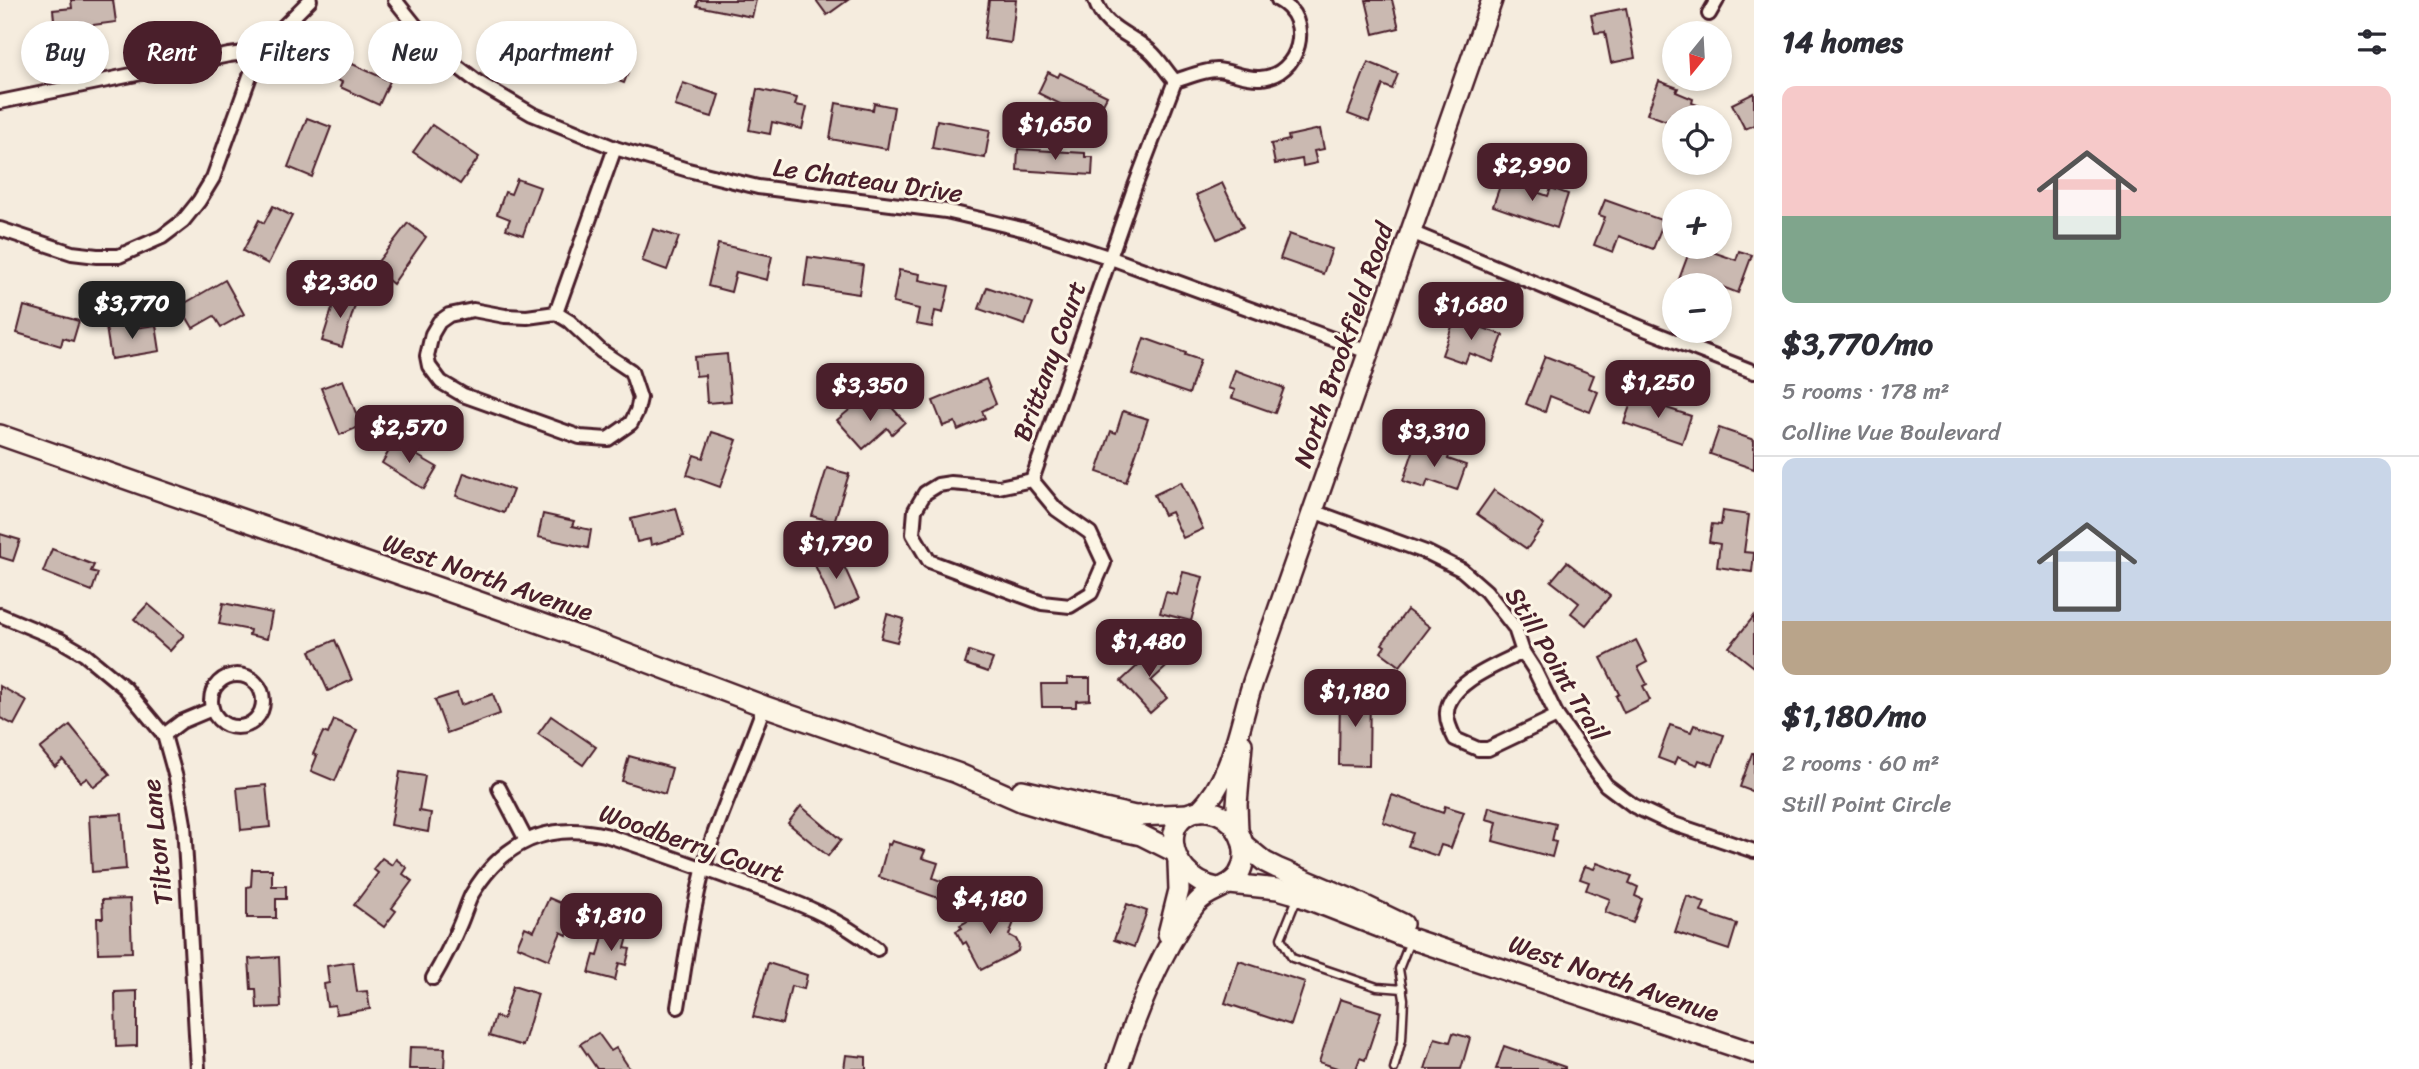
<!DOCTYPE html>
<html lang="en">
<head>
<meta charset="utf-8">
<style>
	body { margin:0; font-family:Sriracha,sans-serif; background:#f7f7f7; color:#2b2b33; height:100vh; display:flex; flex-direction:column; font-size:26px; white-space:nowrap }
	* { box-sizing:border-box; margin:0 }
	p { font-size:23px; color:#7c7c81 }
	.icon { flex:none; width:38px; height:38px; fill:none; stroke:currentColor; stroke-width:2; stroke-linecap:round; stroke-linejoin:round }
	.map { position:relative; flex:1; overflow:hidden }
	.side { display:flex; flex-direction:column; background:#fff; width:665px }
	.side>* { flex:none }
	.hud { position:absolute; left:21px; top:21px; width:665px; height:63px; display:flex; gap:14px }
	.needle { width:46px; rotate:198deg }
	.buttons { position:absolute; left:1662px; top:21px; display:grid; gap:14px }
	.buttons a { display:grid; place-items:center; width:70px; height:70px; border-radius:50%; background:#fff; box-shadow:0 4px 10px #0003; font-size:35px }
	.price { position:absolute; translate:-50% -60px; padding:0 16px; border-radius:14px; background:#4a1f2b; color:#fff; font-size:23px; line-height:46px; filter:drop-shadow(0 2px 4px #0008) }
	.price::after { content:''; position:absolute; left:50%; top:42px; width:21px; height:16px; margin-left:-10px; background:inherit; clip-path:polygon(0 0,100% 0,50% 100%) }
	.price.selected { background:#222; color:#fff }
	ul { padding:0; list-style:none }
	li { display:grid; align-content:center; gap:14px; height:371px; padding:0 28px }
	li+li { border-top:2px solid #e1e1e2 }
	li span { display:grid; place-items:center; height:217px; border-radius:14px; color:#555 }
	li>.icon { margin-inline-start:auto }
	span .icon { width:126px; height:126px; fill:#fffc; stroke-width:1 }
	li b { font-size:30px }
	h2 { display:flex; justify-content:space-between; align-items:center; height:84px; padding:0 28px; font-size:30px }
	.tag { padding:0 24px; border-radius:32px; background:#fff; box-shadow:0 4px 10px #0003; font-size:24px; line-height:63px }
	.tag.selected { background:#4a1f2b; color:#fff }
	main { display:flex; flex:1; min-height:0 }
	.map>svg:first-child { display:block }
	.building { fill:#cab9b1; stroke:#4a1f2b; stroke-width:2 }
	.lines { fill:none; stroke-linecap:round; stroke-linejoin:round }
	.lane-casing { stroke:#4a1f2b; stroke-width:11 }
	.street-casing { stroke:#4a1f2b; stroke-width:18 }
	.secondary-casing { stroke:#4a1f2b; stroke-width:24 }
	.lane { stroke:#fcf5e5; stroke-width:6 }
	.street { stroke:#fcf5e5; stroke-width:12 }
	.secondary { stroke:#fcf5e5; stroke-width:19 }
	.labels { text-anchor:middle; stroke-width:6; stroke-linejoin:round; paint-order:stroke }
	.street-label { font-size:26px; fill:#4a1f2b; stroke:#fcf5e5 }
</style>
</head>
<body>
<main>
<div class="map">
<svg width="1754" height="1069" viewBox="0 0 1754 1069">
	<rect width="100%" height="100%" fill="#f5ecde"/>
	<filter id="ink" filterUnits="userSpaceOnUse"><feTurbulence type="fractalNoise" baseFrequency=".0143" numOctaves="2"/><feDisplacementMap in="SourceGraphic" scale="14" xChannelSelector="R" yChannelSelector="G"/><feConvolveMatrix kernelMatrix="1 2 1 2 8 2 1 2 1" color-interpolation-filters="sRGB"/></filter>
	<g filter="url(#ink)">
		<!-- building -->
		<g class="building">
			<path d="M71 0H113L116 22 55 30 53 10 72 8Z"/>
			<path d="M698 0H756L752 17 697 6Z"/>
			<path d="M816 0H848L827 15Z"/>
			<path d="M989 0H1016L1011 43 984 39Z"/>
			<path d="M1366 0H1392L1399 28 1374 34Z"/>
			<path d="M1626 8 1635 58 1611 63 1605 32 1595 33 1591 15Z"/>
			<path d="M602 50 632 62 624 83 592 71 589 77 575 72 583 51 599 58Z"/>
			<path d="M339 58 390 81 379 105 340 87 342 82 330 77Z"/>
			<path d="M1368 62 1398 74 1392 89 1383 85 1369 122 1348 114Z"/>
			<path d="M1048 72 1058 77 1060 73 1107 96 1094 121 1038 93Z"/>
			<path d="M1659 81 1678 88 1676 92 1693 99 1692 103 1700 106 1696 117H1675V124L1647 114Z"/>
			<path d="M683 83 719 95 712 117 675 106Z"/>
			<path d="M757 89 797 98 795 105 807 107 802 129 772 122 770 134 749 130Z"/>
			<path d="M1754 93V125L1745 129 1732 104Z"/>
			<path d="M836 103 873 110 874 103 894 107 887 149 830 139Z"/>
			<path d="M307 118 331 127 312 177 288 167Z"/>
			<path d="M937 120 990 130 985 158 932 148Z"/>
			<path d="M432 125 479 157 460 184 413 152Z"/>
			<path d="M1320 129 1324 149 1314 151 1317 163 1303 166 1302 159 1275 164 1271 144 1289 140 1288 136Z"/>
			<path d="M1018 149 1085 153V157H1093L1092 175 1017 170Z"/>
			<path d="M517 179 540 187 523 235 506 229 510 219 497 214 505 192 511 194Z"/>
			<path d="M1502 180 1548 196 1551 188 1568 194 1557 228 1493 206Z"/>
			<path d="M1222 183 1243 227 1217 239 1196 195Z"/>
			<path d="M1605 200 1664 221 1653 249 1619 236 1613 252 1594 245 1605 217 1599 215Z"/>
			<path d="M273 206 292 216 268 264 243 251 259 220 264 223Z"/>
			<path d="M408 223 426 237 393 284 373 268Z"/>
			<path d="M653 229 679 237 667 270 642 261Z"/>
			<path d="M1289 234 1332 249 1323 274 1280 259Z"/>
			<path d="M718 244 772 256 767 280 736 272 731 292 708 286Z"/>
			<path d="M1691 247H1698L1736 260 1739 251 1752 255 1738 293 1699 278 1696 285 1678 282Z"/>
			<path d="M808 257 863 265 859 294 804 286Z"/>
			<path d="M899 270 920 274 919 280 949 286 943 313 935 311 932 327 916 324 919 309 893 303Z"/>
			<path d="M225 280 244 314 221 327 214 316 193 328 180 306Z"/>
			<path d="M987 287 1033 303 1025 325 979 309Z"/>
			<path d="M337 293 357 299 342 347 322 341Z"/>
			<path d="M24 306 79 321 73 341 63 338 61 346 17 333Z"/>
			<path d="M1455 318 1503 335 1493 362 1469 353 1465 363 1442 355Z"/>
			<path d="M127 324V329L156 325 160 351 111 359 106 327Z"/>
			<path d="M1144 338 1186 353 1185 355 1200 360 1189 394 1132 374Z"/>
			<path d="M727 354 731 401 707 403 705 375 696 376 694 357Z"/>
			<path d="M1545 356 1594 375 1589 388 1598 392 1590 412 1550 396 1545 412 1526 404Z"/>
			<path d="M1235 370 1284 388 1275 413 1232 398 1235 390 1229 388Z"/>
			<path d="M986 379 996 404 982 411 985 418 958 430 955 422 943 426 933 401Z"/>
			<path d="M343 380 361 426 340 435 321 388Z"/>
			<path d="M1633 397 1691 416 1682 443 1624 423Z"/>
			<path d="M859 402 872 415 887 402 905 422 892 434 887 428 863 449 837 420Z"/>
			<path d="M1123 411 1148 419 1126 482 1097 472 1111 431 1116 433Z"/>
			<path d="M1719 428 1754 440V469L1710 454Z"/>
			<path d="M712 432 737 440 720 487 687 475 694 455 703 458Z"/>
			<path d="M394 442 437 467 424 489 382 463Z"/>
			<path d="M1415 446 1436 454 1438 449 1450 453 1448 459 1466 465 1457 490 1428 480 1425 488 1403 481Z"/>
			<path d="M827 468 849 474 834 522 812 516Z"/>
			<path d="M464 473 513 490 504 513 456 496Z"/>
			<path d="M1181 482 1203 529 1183 538 1171 512 1164 515 1154 495Z"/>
			<path d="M1494 490 1544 524 1527 549 1477 514Z"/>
			<path d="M676 508 684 536 651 545 650 539 637 542 631 519Z"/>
			<path d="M1723 511 1749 515 1744 552 1754 553 1752 572 1717 567 1720 544 1709 542 1712 524 1721 525Z"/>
			<path d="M543 514 574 521 572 526 591 530 588 548 538 537Z"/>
			<path d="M0 534 20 540 13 561 0 557Z"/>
			<path d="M52 549 94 565 91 571 98 573 92 591 43 572Z"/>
			<path d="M838 553 859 599 835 610 814 563Z"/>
			<path d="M1567 562 1610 596 1586 625 1571 613 1579 603 1551 581Z"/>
			<path d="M1183 572 1203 577 1191 621 1160 613 1166 592 1177 595Z"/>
			<path d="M223 603 272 613 267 639 249 635 250 630 219 624Z"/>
			<path d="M148 604 184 635 170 651 134 619Z"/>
			<path d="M1407 610 1430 627 1400 666 1381 652 1385 646 1382 644Z"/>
			<path d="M887 614 904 619 897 642 881 638Z"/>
			<path d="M1754 616V667L1729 647Z"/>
			<path d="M335 640 352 680 328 691 310 651Z"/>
			<path d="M1636 640 1647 662 1638 667 1647 684 1643 686 1650 700 1624 713 1616 696 1619 694 1601 658Z"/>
			<path d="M1161 644 1175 659 1151 681 1167 698 1150 713 1121 681Z"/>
			<path d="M969 651 993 659 988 672 965 664Z"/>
			<path d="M1067 678H1090V700L1076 701V707H1042L1041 684H1068Z"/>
			<path d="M0 686 27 701 14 725 0 718Z"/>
			<path d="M1340 692H1370L1369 766 1339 765Z"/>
			<path d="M457 693 461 705 493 694 500 714 447 733 435 700Z"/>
			<path d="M551 716 596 747 583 765 538 734Z"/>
			<path d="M334 720 357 730 335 781 311 771 317 756 313 754 323 732 328 734Z"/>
			<path d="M70 725 110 774 94 787 87 778 81 782 63 760 55 767 40 749Z"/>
			<path d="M1670 725 1691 732 1694 725 1724 735 1713 765 1699 760 1697 765 1677 757 1674 764 1658 758Z"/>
			<path d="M1752 753H1754V792L1740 787Z"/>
			<path d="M629 756 672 768 665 794 622 781Z"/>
			<path d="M400 772 425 776 419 811 431 813 428 832 391 825Z"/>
			<path d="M266 785 270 827 241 830 237 788Z"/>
			<path d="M1392 795 1443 813 1445 806 1464 812 1451 848 1441 845 1437 856 1408 846 1413 833 1383 822Z"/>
			<path d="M801 806 841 840 828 856 788 823Z"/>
			<path d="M1489 807 1556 824 1552 841 1556 842 1552 857 1493 841 1497 822 1486 819Z"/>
			<path d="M122 814 126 869 92 872 89 816Z"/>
			<path d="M892 841 925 851 922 858 938 863 933 878 946 883 941 899 879 877 888 844 890 845Z"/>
			<path d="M382 858 392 865 396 859 407 868 403 874 412 881 392 908 396 911 384 927 354 905 378 873 373 869Z"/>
			<path d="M1597 863 1632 876 1629 883 1638 887 1635 896 1642 899 1633 923 1605 912 1610 899 1586 890 1589 882 1580 879 1585 866 1594 869Z"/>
			<path d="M252 869H272V886H286V899H276V918H247V887L251 886Z"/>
			<path d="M1687 896 1705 902 1701 912 1737 924 1729 950 1675 932Z"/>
			<path d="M549 898 577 910 567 935 561 932 549 960 517 946 525 927 534 931Z"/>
			<path d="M130 899 132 952 98 953 97 918H103L102 900Z"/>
			<path d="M1001 903 1014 922 1009 935 1016 939 1019 945 1018 951 981 970 966 942 963 944 956 931 962 928 960 925Z"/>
			<path d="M1127 904 1147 911 1134 947 1114 940Z"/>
			<path d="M606 924 630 930 625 948 630 949 626 965 619 963 615 980 589 973 594 955 598 956Z"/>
			<path d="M279 957 281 1007 257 1008 256 989H251L249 959Z"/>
			<path d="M1239 961 1305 982 1291 1025 1225 1003Z"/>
			<path d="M353 962 357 992 367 991 370 1009 336 1014 335 1005 327 1006 324 984 329 983 327 966Z"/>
			<path d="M768 963 807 975 804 989 791 986 782 1024 753 1017Z"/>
			<path d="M513 986 538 994 523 1046 489 1036 495 1016 503 1019Z"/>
			<path d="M137 991V1046L116 1047 115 992Z"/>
			<path d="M1340 999 1381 1012 1365 1060 1360 1058 1356 1069H1340L1319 1062Z"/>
			<path d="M598 1033 611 1051 616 1048 630 1069H597L580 1044Z"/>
			<path d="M1453 1033 1470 1038 1461 1069H1425L1435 1038 1450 1042Z"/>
			<path d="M1504 1046 1565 1067V1069H1496Z"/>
			<path d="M410 1047 445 1048 444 1069H409Z"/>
			<path d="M846 1055 866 1057V1069H844Z"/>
		</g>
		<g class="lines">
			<defs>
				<g id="lane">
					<path d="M1298 896 1281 938 1292 958 1377 987 1403 989"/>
					<path d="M1394 1069 1402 1039 1404 999 1399 969 1410 941"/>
				</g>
				<g id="street">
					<path d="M395 0 423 35 445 57 479 83 532 114 615 148 688 170 758 187 946 211 1026 230 1111 258 1368 352"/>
					<path d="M1095 0C1104 29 1129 33 1150 51 1160 60 1166 71 1175 81 1188 77 1204 70 1217 70 1231 71 1245 79 1260 78 1300 76 1315 19 1278 0"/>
					<path d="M1709 14 1717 0"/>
					<path d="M0 102 229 55 259 51"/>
					<path d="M0 229 72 253 97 256H119L162 237 183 221 199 201 213 178 259 51 310 0"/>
					<path d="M1411 232 1647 330 1754 372"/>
					<path d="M473 310 505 316 527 317 556 313 569 321 601 351 631 371 640 398 637 411 631 423 608 439 580 437 463 395 441 382 429 366 427 356 432 334 439 322 449 315Z"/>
					<path d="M556 313 615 148"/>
					<path d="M1032 480 1056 509 1090 533 1104 563 1091 593 1070 606 1042 603 929 561 913 534 915 510 925 493 938 485 951 483 999 487Z"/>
					<path d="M1032 480 1135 186 1175 81"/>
					<path d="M1313 511 1428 553 1462 570 1486 591 1515 628 1523 652 1534 669 1557 716 1606 785 1634 806 1668 822 1754 851"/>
					<path d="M0 615 60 640 84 654 125 688 164 735 176 778 184 824 198 1069"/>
					<path d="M1523 652C1500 664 1449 682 1447 712 1446 721 1451 731 1455 739L1478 749H1488L1557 716"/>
					<circle cx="237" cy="701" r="26"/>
					<path d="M164 735 181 722 212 709"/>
					<path d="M499 788 526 840"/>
					<path d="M433 978C443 961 452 943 460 924 464 915 467 904 472 894 503 842 547 822 605 835 646 848 687 863 727 877 779 896 834 913 877 949"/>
					<path d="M678 1007C687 952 694 896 711 843 727 797 748 752 764 706"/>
				</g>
				<g id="secondary">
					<path d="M0 435 600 644 764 706 957 773 1023 802 1105 827 1141 835 1173 851"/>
					<path d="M1022 790 1135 816 1189 814"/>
					<path d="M1199 811C1234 777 1239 723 1254 679L1492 0"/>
					<path d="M1238 831 1237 804 1242 744"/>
					<path d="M1243 844 1265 862 1277 868 1353 900 1403 924"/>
					<path d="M1230 884 1278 889 1292 893 1397 934 1754 1053"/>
					<path d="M1168 934 1179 890 1178 863"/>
					<path d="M1118 1069C1135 1017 1161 949 1195 905 1208 887 1235 890 1242 867 1250 843 1234 814 1208 811 1159 806 1162 876 1217 888"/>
				</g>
			</defs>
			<!-- lane casing -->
			<use href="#lane" class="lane-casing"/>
			<!-- street casing -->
			<use href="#street" class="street-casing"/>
			<!-- secondary casing -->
			<use href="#secondary" class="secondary-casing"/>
			<!-- lane -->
			<use href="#lane" class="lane"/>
			<!-- street -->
			<use href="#street" class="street"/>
			<!-- secondary -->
			<use href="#secondary" class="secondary"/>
		</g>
	</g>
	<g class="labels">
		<!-- street labels -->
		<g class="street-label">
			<text transform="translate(868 180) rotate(8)" y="9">Le Chateau Drive</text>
			<text transform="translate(1343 345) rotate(-71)" y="9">North Brookfield Road</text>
			<text transform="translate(1049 361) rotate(-70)" y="9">Brittany Court</text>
			<text transform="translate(488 577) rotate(19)" y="9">West North Avenue</text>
			<text transform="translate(1557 664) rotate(59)" y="9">Still Point Trail</text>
			<text transform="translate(157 842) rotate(-96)" y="9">Tilton Lane</text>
			<text transform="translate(692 843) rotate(19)" y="9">Woodberry Court</text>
			<text transform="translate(1614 978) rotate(19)" y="9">West North Avenue</text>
		</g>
	</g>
</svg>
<div class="buttons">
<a><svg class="needle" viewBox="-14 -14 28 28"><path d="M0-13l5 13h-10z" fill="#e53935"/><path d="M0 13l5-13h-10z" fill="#7c7c81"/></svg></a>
<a><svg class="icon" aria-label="locate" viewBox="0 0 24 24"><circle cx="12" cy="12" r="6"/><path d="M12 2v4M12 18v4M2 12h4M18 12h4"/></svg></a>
<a>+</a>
<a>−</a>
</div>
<b class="price" style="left:1055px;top:162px">$1,650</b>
<b class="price" style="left:1532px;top:203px">$2,990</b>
<b class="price" style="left:340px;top:320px">$2,360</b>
<b class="price selected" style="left:132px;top:341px">$3,770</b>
<b class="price" style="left:1471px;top:342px">$1,680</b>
<b class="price" style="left:1658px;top:420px">$1,250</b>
<b class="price" style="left:870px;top:423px">$3,350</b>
<b class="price" style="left:409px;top:465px">$2,570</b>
<b class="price" style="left:1434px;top:469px">$3,310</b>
<b class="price" style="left:836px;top:581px">$1,790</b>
<b class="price" style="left:1149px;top:679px">$1,480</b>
<b class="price" style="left:1355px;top:729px">$1,180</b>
<b class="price" style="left:990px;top:936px">$4,180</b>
<b class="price" style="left:611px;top:953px">$1,810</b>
<div class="hud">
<a class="tag">Buy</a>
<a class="tag selected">Rent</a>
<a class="tag">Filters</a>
<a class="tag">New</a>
<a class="tag">Apartment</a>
</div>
</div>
<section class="side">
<h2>14 homes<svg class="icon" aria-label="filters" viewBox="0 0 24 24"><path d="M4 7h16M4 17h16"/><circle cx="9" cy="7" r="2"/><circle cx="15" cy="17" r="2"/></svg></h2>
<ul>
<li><span style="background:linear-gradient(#f6c9c9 60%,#7fa58c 0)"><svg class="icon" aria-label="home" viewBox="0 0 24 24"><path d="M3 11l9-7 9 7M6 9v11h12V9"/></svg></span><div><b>$3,770/mo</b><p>5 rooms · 178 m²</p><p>Colline Vue Boulevard</p></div></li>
<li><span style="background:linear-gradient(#c9d6e8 75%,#b9a48a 0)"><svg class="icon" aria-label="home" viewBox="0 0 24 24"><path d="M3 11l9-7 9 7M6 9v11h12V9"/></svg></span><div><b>$1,180/mo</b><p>2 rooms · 60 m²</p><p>Still Point Circle</p></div></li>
</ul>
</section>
</main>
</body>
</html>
